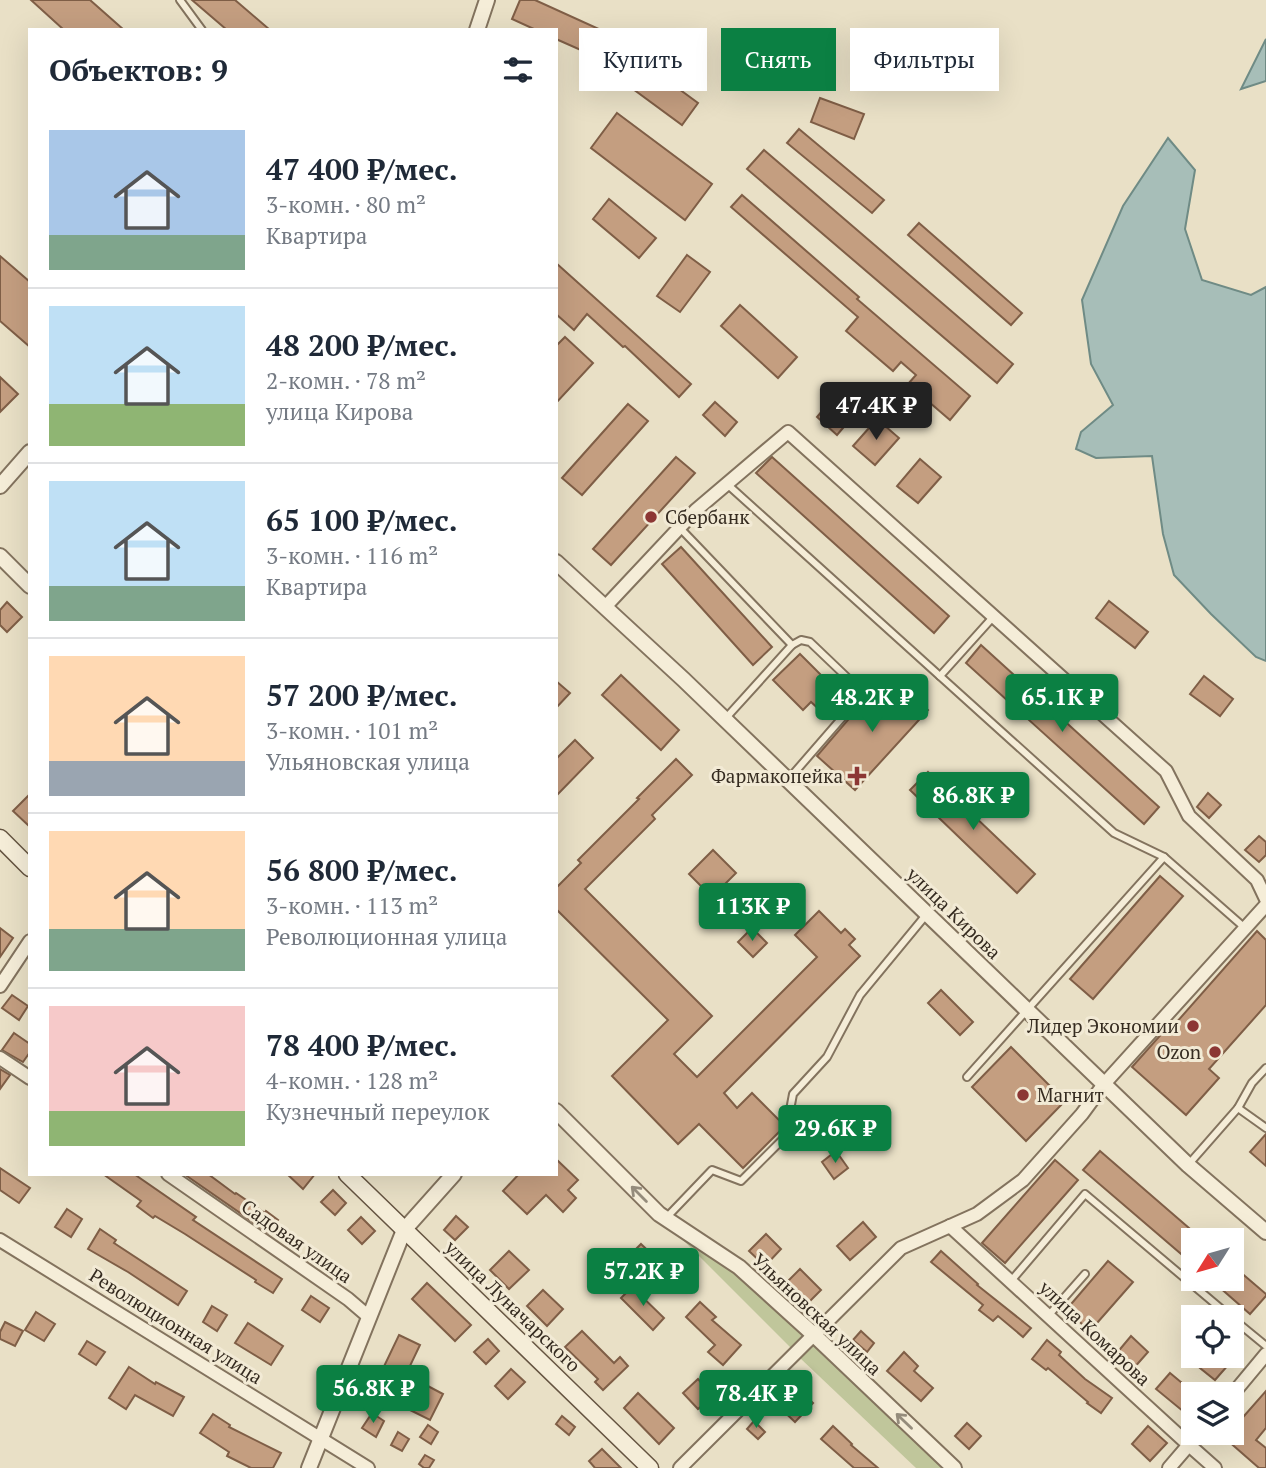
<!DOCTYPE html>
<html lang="ru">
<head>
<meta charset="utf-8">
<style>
	body { margin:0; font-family:"PT Serif",serif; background:#f2f2f3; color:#1f2937; height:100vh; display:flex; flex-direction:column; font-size:26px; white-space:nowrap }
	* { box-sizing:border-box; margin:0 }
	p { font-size:23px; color:#747a83 }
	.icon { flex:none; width:38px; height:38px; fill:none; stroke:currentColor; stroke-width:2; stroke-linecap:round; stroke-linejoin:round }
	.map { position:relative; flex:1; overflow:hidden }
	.panel { position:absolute; left:28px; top:28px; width:530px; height:1148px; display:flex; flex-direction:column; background:#fff; border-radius:0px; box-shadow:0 7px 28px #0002 }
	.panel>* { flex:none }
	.top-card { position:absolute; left:579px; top:28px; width:581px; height:63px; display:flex; gap:14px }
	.needle { width:46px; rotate:233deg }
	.controls { position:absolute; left:1181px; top:1228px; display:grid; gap:14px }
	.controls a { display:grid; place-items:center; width:63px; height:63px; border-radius:0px; background:#fff; box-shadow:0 7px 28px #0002; font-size:35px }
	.price { position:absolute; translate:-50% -60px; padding:0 16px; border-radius:7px; background:#0b8043; color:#fff; font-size:23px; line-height:46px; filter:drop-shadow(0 2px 4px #0008) }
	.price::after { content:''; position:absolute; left:50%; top:42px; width:21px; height:16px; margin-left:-10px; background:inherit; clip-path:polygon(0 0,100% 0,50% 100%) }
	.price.selected { background:#222; color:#fff }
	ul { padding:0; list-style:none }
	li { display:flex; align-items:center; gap:21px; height:175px; padding:0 21px }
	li+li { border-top:2px solid #e0e1e3 }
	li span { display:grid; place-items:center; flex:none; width:196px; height:140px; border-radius:0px; color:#555 }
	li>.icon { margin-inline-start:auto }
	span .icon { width:84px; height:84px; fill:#fffc; stroke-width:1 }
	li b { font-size:30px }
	h2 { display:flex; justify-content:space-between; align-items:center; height:84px; padding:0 21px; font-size:30px }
	.pill { padding:0 24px; border-radius:0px; background:#fff; box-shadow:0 7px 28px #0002; font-size:24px; line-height:63px }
	.pill.selected { background:#0b8043; color:#fff }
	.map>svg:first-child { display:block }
	.green { fill:#c0c69b }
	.water { fill:#a7beb8; stroke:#6f8b85; stroke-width:2 }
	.building { fill:#c49e80; stroke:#7f5e46; stroke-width:2 }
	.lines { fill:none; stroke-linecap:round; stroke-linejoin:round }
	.service-casing { stroke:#83735e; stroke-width:10 }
	.minor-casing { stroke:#83735e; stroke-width:16 }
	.tertiary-casing { stroke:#83735e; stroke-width:18 }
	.secondary-casing { stroke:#655441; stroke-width:19 }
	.service { stroke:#f5edd8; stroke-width:6 }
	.minor { stroke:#f5edd8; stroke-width:12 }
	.tertiary { stroke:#f5edd8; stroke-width:14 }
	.secondary { stroke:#f5edd8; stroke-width:16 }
	.oneway { stroke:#958c7c }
	.poi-dot { fill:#8c3634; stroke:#f2ead5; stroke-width:2.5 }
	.labels { text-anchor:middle; stroke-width:6; stroke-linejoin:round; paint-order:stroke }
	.poi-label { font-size:19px; fill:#352b20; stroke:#f2ead5; text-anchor:end }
	.street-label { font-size:19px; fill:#352b20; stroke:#f2ead5 }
</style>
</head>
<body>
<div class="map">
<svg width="1266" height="1468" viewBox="0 0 1266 1468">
	<rect width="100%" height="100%" fill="#e9e0c6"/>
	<!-- green -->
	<g class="green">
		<path d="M683 1240 735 1271 804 1334 791 1348Z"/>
		<path d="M816 1343 948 1468H916L800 1358Z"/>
	</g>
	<!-- water -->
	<g class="water">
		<path d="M1266 39V81L1241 89Z"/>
		<path d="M1168 138 1195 170 1185 229 1202 280 1251 295 1266 287V661L1256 657 1211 614 1174 575 1163 534 1152 456 1096 458 1076 449 1081 432 1113 405 1091 364 1082 300 1123 206Z"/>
	</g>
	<!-- building -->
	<g class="building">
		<path d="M31 0H90L124 30H64Z"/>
		<path d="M192 0H235L270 30H227Z"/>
		<path d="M520 0H535L612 35 601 59 556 39V30H536L512 19Z"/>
		<path d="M649 67 698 103 682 125 633 89Z"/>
		<path d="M820 98 864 114 854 139 811 122Z"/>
		<path d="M617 113 712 184 685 220 591 148Z"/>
		<path d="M799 129 884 200 872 213 787 143Z"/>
		<path d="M764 150 1013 364 997 383 747 169Z"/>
		<path d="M742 195 859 297 857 299 970 396 950 420 908 384 916 375 901 362 893 371 846 331 858 317 731 207Z"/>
		<path d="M609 199 656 238 639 258 593 219Z"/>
		<path d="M919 223 1022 313 1011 325 908 235Z"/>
		<path d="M687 255 710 272 680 312 657 296Z"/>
		<path d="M0 256 30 282V347L0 321Z"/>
		<path d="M556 263 691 384 679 397 625 346 623 347 587 314 574 330 556 314Z"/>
		<path d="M740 305 797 357 778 378 721 326Z"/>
		<path d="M565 337 593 363 556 403V346Z"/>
		<path d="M0 377 18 394 0 412Z"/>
		<path d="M840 390 860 408 837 435 817 417Z"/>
		<path d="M715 402 737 422 725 436 703 415Z"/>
		<path d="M628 404 648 421 582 495 562 478Z"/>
		<path d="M877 419 899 438 875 465 853 446Z"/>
		<path d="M676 457 695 473 611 565 593 549Z"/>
		<path d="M772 457 949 616 934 633 756 473Z"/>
		<path d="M920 459 941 477 918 503 897 486Z"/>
		<path d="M681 547 772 647 753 665 662 564Z"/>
		<path d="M1109 601 1148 632 1135 648 1096 618Z"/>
		<path d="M7 602 22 617 7 632 0 625V610Z"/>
		<path d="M981 645 1159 807 1144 824 966 663Z"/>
		<path d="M800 654 839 693 821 711 811 702 803 710 773 680Z"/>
		<path d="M621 675 679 730 661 750 602 695Z"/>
		<path d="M1204 676 1233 699 1220 716 1190 694Z"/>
		<path d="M892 677 928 710 855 790 817 756 853 714 856 717Z"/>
		<path d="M556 681 570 693 556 708Z"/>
		<path d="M575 740 593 758 556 796V759Z"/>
		<path d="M676 759 692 775 652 815 655 819 585 889 712 1016 674 1054 697 1077 817 957 795 935 819 911 841 933 845 929 855 939 849 945 860 956 724 1093 737 1108 752 1093 782 1123 781 1130 743 1168 699 1124 678 1144 612 1076 668 1020 556 909V888L581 863 578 860 639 799 637 798Z"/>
		<path d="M928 772 1035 874 1017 893 910 790Z"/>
		<path d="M1208 793 1221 805 1209 818 1197 807Z"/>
		<path d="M30 794V827L13 811Z"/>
		<path d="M1259 836 1266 842V855L1259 862 1245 850Z"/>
		<path d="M713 850 736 873 712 897 689 874Z"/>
		<path d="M1160 876 1183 896 1093 999 1070 979Z"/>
		<path d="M0 928 13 938 0 957Z"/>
		<path d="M752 928 767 943 753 957 738 942Z"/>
		<path d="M1257 931 1266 940V1005L1209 1069 1219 1078 1186 1115 1132 1067 1165 1030 1168 1032Z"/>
		<path d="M941 990 973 1022 960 1035 928 1003Z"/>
		<path d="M12 995 28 1006 19 1020 2 1008Z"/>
		<path d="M14 1033 30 1044V1052L23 1062 2 1050Z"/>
		<path d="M1011 1047 1065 1101 1026 1141 972 1087Z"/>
		<path d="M0 1069 10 1075 0 1089Z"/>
		<path d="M1266 1134V1166L1250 1152Z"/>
		<path d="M836 1151 848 1168 834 1179 822 1162Z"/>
		<path d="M1100 1151 1204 1241H1194V1265L1083 1170Z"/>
		<path d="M556 1159 578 1180 568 1190 576 1198 563 1212 546 1195 527 1214 503 1191 519 1174H556Z"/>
		<path d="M1055 1160 1078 1180 1005 1263 982 1243Z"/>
		<path d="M0 1168 30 1188 19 1203 0 1190Z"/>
		<path d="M103 1174H134L196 1217 193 1220 282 1279 273 1293 255 1282 256 1280 185 1234 155 1216 153 1218 137 1206 141 1201Z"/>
		<path d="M184 1174H208L235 1194 236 1193 265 1213 266 1211 278 1220 269 1233Z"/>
		<path d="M287 1174H315L303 1189Z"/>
		<path d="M333 1190 346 1203 335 1215 321 1202Z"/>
		<path d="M67 1209 82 1219 71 1237 55 1227Z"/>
		<path d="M456 1216 468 1227 455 1240 444 1230Z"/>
		<path d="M361 1217 375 1231 362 1244 348 1230Z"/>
		<path d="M863 1222 876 1237 850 1260 837 1246Z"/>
		<path d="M100 1229 116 1240 114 1243 187 1291 178 1305 128 1272 88 1249Z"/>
		<path d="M766 1234 781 1249 765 1266 749 1251Z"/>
		<path d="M641 1244 662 1264 639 1288 618 1267Z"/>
		<path d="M509 1251 529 1270 509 1289 490 1270Z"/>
		<path d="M941 1251 978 1284 977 1285 1031 1328 1023 1337 998 1316 993 1321 979 1310 983 1305 931 1262Z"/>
		<path d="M1108 1261 1133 1282 1090 1331 1066 1310Z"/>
		<path d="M1232 1265 1266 1294V1296L1250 1314 1210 1279H1232Z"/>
		<path d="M800 1269 821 1290 808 1303 787 1282Z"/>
		<path d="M427 1283 471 1325 455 1341 412 1299Z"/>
		<path d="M632 1287 664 1318 653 1330 621 1298Z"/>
		<path d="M543 1290 563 1309 547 1326 527 1306Z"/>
		<path d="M311 1296 329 1308 320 1322 302 1310Z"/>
		<path d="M700 1302 716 1317 712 1320 741 1345 723 1365 708 1352 715 1345 686 1317Z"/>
		<path d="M212 1306 227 1315 217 1331 203 1322Z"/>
		<path d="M36 1312 55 1324 44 1341 25 1330Z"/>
		<path d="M5 1322 23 1331 15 1346 0 1339V1332Z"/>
		<path d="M248 1323 283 1346 271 1365 235 1343Z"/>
		<path d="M582 1331 614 1363 620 1357 628 1366 603 1390 595 1382 598 1379 565 1347Z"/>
		<path d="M861 1331 874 1343 867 1352 853 1340Z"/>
		<path d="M399 1335 420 1345 398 1391 377 1381Z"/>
		<path d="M1131 1336 1148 1352 1133 1369 1116 1354Z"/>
		<path d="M488 1339 499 1351 486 1364 474 1352Z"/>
		<path d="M1047 1340 1061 1352 1059 1355 1085 1379 1112 1398 1101 1413 1087 1403 1088 1402 1048 1368 1046 1370 1032 1359Z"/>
		<path d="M87 1341 105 1352 96 1365 79 1354Z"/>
		<path d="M904 1352 918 1366 914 1371 933 1388 921 1401 887 1371Z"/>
		<path d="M1210 1356H1236L1215 1380 1200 1368Z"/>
		<path d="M129 1367 155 1384 156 1382 184 1397 173 1416 135 1395 126 1409 109 1398Z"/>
		<path d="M511 1369 525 1382 508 1399 495 1386Z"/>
		<path d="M1170 1373 1194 1393V1402L1184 1412 1156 1389Z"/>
		<path d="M698 1379 713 1396 698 1409 683 1393Z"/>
		<path d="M424 1384 443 1394 430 1420 410 1410Z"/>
		<path d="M794 1385 813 1403 795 1422 776 1404Z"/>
		<path d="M1266 1391V1428L1256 1440 1266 1448V1468H1259L1219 1433H1232V1420L1237 1424Z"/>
		<path d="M638 1393 674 1428 659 1444 624 1408Z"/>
		<path d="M372 1413 384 1421 376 1437 362 1428Z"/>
		<path d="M213 1414 230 1425 229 1427 281 1453 273 1468H251L227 1456 229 1452 200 1433Z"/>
		<path d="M562 1416 575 1427 569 1435 556 1424Z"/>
		<path d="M754 1421 765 1432 758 1439 747 1429Z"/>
		<path d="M967 1423 981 1436 969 1449 955 1436Z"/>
		<path d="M428 1425 438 1432 431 1444 420 1437Z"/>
		<path d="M833 1426 852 1444 851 1445 878 1468H854L821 1439Z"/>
		<path d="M1148 1426 1167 1443 1150 1461 1132 1444Z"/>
		<path d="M398 1432 409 1439 402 1451 391 1445Z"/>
		<path d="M602 1449 621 1468H595L589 1461Z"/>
		<path d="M425 1455 434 1460 429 1468H424L419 1464Z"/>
	</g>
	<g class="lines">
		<defs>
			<g id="service">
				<path d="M180 0 202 30"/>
				<path d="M727 484 1114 833 1164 857 1245 928"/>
				<path d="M680 528 792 645 801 640 810 642 855 685 858 696 854 704 788 780"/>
				<path d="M940 676 994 616"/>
				<path d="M725 719 792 645"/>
				<path d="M967 1077 1164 857"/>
				<path d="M1238 1108 1266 1128"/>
				<path d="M1188 1165 1238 1108 1252 1083 1266 1068"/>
				<path d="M667 1217 712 1170 741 1181 785 1137 793 1094 827 1057 860 995 926 915"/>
				<path d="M1011 1281 1085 1194 1232 1318"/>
				<path d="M1048 1316 1085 1274"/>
				<path d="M1232 1318 1266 1346"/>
			</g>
			<g id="minor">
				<path d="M605 607 696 510 788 432 1166 771 1189 816 1257 880 1266 899"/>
				<path d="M0 986 30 941"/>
				<path d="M0 1058 30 1078"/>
				<path d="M168 1174 348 1299 369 1317"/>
				<path d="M950 1226 1189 1445 1215 1468"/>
				<path d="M0 1240 368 1468"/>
				<path d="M1232 1395 1266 1354"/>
				<path d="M680 1468 901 1248 977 1214 1023 1180 1082 1114 1104 1084 1266 905"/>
				<path d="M1169 1468 1199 1433"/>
			</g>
			<g id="tertiary">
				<path d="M477 30 487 0"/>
				<path d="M0 486 30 452"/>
				<path d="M0 556 30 586"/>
				<path d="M556 562 683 679 1188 1165 1266 1232"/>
				<path d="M556 1111 659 1214 739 1267 813 1334 954 1468"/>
				<path d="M309 1468 404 1230 454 1174"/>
			</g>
			<g id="secondary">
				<path d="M0 838 30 868"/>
				<path d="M347 1174 650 1468"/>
			</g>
		</defs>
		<!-- service casing -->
		<use href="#service" class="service-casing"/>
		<!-- minor casing -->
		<use href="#minor" class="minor-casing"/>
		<!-- tertiary casing -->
		<use href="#tertiary" class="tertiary-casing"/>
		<!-- secondary casing -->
		<use href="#secondary" class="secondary-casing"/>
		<!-- service -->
		<use href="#service" class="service"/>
		<!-- minor -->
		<use href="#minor" class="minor"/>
		<!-- tertiary -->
		<use href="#tertiary" class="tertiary"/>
		<!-- secondary -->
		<use href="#secondary" class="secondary"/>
	</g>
	<!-- one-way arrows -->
	<defs><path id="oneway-shaft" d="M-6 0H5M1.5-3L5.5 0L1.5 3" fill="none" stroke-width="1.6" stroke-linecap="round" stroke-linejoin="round" transform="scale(1.75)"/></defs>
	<g class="oneway">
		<use href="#oneway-shaft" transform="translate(639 1194) rotate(-135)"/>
		<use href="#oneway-shaft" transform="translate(904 1421) rotate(-136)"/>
	</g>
	<!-- markers -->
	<g class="poi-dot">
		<circle cx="651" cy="517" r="7"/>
		<path d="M853.5 765.5h7v7h7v7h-7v7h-7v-7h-7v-7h7z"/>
		<circle cx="1193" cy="1026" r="7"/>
		<circle cx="1215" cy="1052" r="7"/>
		<circle cx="1023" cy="1095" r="7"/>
	</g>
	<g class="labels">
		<!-- poi labels -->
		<g class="poi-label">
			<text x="665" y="524" text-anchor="start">Сбербанк</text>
			<text x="843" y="783">Фармакопейка</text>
			<text x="1179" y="1033">Лидер Экономии</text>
			<text x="1201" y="1059">Ozon</text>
			<text x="1037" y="1102" text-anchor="start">Магнит</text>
		</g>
		<!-- street labels -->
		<g class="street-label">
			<text transform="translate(954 913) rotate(44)" y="7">улица Кирова</text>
			<text transform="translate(297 1241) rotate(35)" y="7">Садовая улица</text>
			<text transform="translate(513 1306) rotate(44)" y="7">улица Луначарского</text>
			<text transform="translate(817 1314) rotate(43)" y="7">Ульяновская улица</text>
			<text transform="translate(176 1326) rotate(32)" y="7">Революционная улица</text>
			<text transform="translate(1095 1333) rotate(43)" y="7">улица Комарова</text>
		</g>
	</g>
</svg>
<div class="controls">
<a><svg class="needle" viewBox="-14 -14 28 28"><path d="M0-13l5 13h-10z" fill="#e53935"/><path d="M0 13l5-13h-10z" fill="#747a83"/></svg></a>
<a><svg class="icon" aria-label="locate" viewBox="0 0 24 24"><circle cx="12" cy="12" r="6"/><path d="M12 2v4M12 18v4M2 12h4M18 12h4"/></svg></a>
<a><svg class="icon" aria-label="layers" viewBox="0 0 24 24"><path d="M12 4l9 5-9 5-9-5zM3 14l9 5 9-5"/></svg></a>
</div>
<b class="price selected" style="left:876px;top:442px">47.4K ₽</b>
<b class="price" style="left:872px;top:734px">48.2K ₽</b>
<b class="price" style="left:1062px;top:734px">65.1K ₽</b>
<b class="price" style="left:973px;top:832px">86.8K ₽</b>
<b class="price" style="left:752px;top:943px">113K ₽</b>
<b class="price" style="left:835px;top:1165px">29.6K ₽</b>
<b class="price" style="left:643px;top:1308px">57.2K ₽</b>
<b class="price" style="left:373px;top:1425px">56.8K ₽</b>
<b class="price" style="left:756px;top:1430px">78.4K ₽</b>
<div class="top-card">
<a class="pill">Купить</a>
<a class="pill selected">Снять</a>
<a class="pill">Фильтры</a>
</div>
<section class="panel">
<h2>Объектов: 9<svg class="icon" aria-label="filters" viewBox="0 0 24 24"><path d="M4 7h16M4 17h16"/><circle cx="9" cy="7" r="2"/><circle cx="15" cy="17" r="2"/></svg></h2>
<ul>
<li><span style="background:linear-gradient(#a9c7e8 75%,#7fa58c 0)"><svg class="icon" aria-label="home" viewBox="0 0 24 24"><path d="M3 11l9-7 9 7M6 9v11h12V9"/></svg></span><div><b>47 400 ₽/мес.</b><p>3-комн. · 80 m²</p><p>Квартира</p></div></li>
<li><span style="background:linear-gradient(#bfe0f5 70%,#8fb573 0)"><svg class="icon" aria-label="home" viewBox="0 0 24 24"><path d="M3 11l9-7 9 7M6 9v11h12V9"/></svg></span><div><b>48 200 ₽/мес.</b><p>2-комн. · 78 m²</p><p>улица Кирова</p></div></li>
<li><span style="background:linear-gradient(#bfe0f5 75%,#7fa58c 0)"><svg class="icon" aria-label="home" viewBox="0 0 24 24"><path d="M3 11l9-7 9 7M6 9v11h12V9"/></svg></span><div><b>65 100 ₽/мес.</b><p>3-комн. · 116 m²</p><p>Квартира</p></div></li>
<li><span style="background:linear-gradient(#ffd9b3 75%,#9aa5b1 0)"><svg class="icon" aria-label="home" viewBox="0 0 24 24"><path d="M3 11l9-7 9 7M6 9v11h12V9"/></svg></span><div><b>57 200 ₽/мес.</b><p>3-комн. · 101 m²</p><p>Ульяновская улица</p></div></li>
<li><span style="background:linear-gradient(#ffd9b3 70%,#7fa58c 0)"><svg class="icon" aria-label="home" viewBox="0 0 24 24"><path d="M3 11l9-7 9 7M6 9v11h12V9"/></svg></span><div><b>56 800 ₽/мес.</b><p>3-комн. · 113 m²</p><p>Революционная улица</p></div></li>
<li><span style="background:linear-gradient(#f6c9c9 75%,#8fb573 0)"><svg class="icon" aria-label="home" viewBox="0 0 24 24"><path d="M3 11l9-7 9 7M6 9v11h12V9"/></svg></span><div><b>78 400 ₽/мес.</b><p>4-комн. · 128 m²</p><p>Кузнечный переулок</p></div></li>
</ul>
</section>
</div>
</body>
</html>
